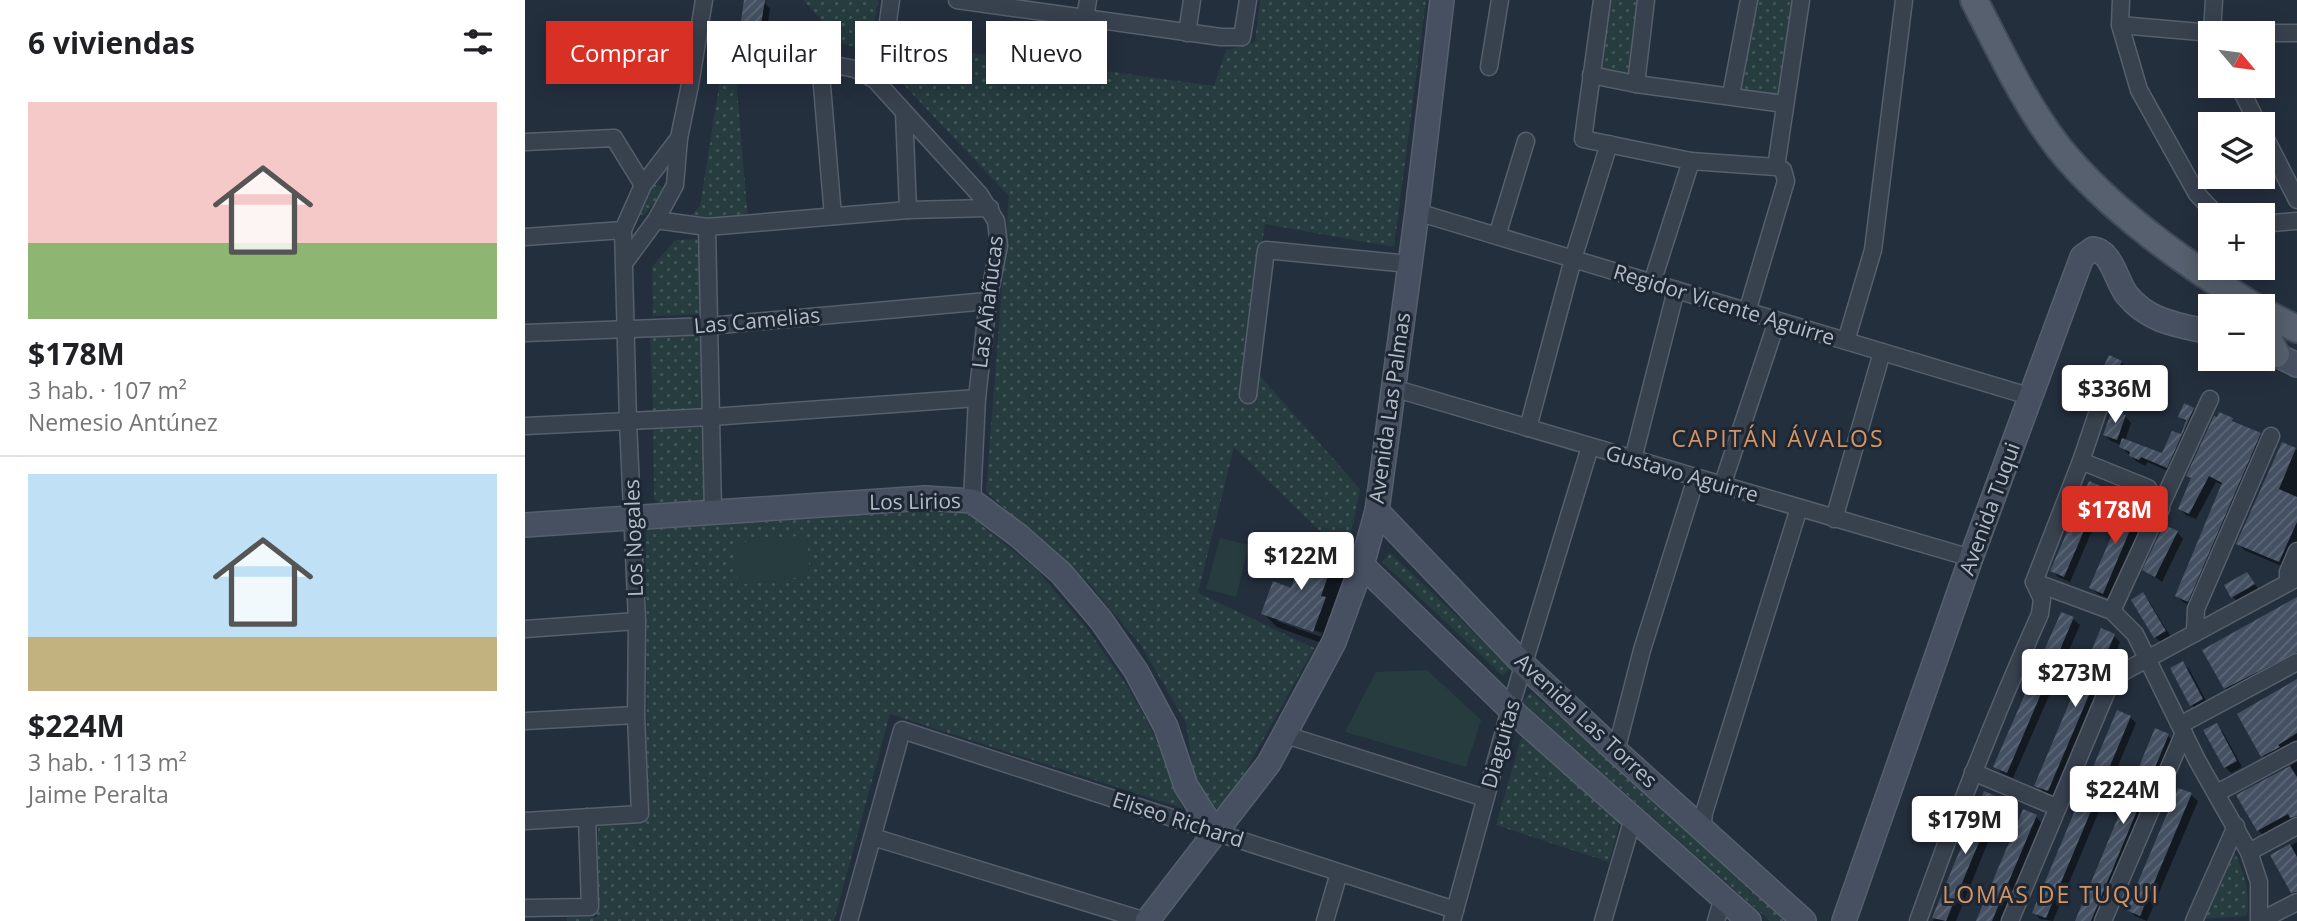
<!DOCTYPE html>
<html lang="es">
<head>
<meta charset="utf-8">
<style>
	body { margin:0; font-family:"Open Sans",sans-serif; background:#f2f2f2; color:#202124; height:100vh; display:flex; flex-direction:column; font-size:26px; white-space:nowrap }
	* { box-sizing:border-box; margin:0 }
	p { font-size:23px; color:#757577 }
	.icon { flex:none; width:38px; height:38px; fill:none; stroke:currentColor; stroke-width:2; stroke-linecap:round; stroke-linejoin:round }
	.map { position:relative; flex:1; overflow:hidden }
	.drawer { display:flex; flex-direction:column; background:#fff; width:525px }
	.drawer>* { flex:none }
	.guide { position:absolute; left:21px; top:21px; width:665px; height:63px; display:flex; gap:14px }
	.needle { width:46px; rotate:119deg }
	.fabs { position:absolute; left:1673px; top:21px; display:grid; gap:14px }
	.fabs a { display:grid; place-items:center; width:77px; height:77px; border-radius:0px; background:#fff; box-shadow:0 4px 18px #0003; font-size:35px }
	.price { position:absolute; translate:-50% -60px; padding:0 16px; border-radius:7px; background:#fff; color:#222; font-size:23px; line-height:46px; filter:drop-shadow(0 2px 4px #0008) }
	.price::after { content:''; position:absolute; left:50%; top:42px; width:21px; height:16px; margin-left:-10px; background:inherit; clip-path:polygon(0 0,100% 0,50% 100%) }
	.price.current { background:#d93025; color:#fff }
	ul { padding:0; list-style:none }
	li { display:grid; align-content:center; gap:14px; height:371px; padding:0 28px }
	li+li { border-top:2px solid #e0e0e0 }
	li span { display:grid; place-items:center; height:217px; border-radius:0px; color:#555 }
	li>.icon { margin-inline-start:auto }
	span .icon { width:126px; height:126px; fill:#fffc; stroke-width:1 }
	li b { font-size:30px }
	h2 { display:flex; justify-content:space-between; align-items:center; height:84px; padding:0 28px; font-size:30px }
	.pill { padding:0 24px; border-radius:0px; background:#fff; box-shadow:0 4px 18px #0003; font-size:24px; line-height:63px }
	.pill.current { background:#d93025; color:#fff }
	main { display:flex; flex:1; min-height:0 }
	.map>svg:first-child { display:block }
	.green { fill:url(#green-dots) }
	.pitch { fill:#263c3f }
	.shadow { fill:#0007; fill-rule:evenodd }
	.building { fill:url(#building-hatch) }
	.lines { fill:none; stroke-linecap:round; stroke-linejoin:round }
	.street-casing { stroke:#565f6c; stroke-width:19 }
	.secondary-casing { stroke:#565f6c; stroke-width:26 }
	.primary-casing { stroke:#414a57; stroke-width:30 }
	.street { stroke:#38414e; stroke-width:16 }
	.secondary { stroke:#465061; stroke-width:23 }
	.primary { stroke:#56606e; stroke-width:26 }
	.labels { text-anchor:middle; stroke-width:6; stroke-linejoin:round; paint-order:stroke }
	.street-label { font-size:21px; fill:#b4bcc9; stroke:#1d2633 }
	.neighbourhood-label { font-size:23px; letter-spacing:2px; fill:#d59563; stroke:#1d2633 }
</style>
</head>
<body>
<main>
<section class="drawer">
<h2>6 viviendas<svg class="icon" aria-label="filters" viewBox="0 0 24 24"><path d="M4 7h16M4 17h16"/><circle cx="9" cy="7" r="2"/><circle cx="15" cy="17" r="2"/></svg></h2>
<ul>
<li><span style="background:linear-gradient(#f6c9c9 65%,#8fb573 0)"><svg class="icon" aria-label="home" viewBox="0 0 24 24"><path d="M3 11l9-7 9 7M6 9v11h12V9"/></svg></span><div><b>$178M</b><p>3 hab. · 107 m²</p><p>Nemesio Antúnez</p></div></li>
<li><span style="background:linear-gradient(#bfe0f5 75%,#c2b280 0)"><svg class="icon" aria-label="home" viewBox="0 0 24 24"><path d="M3 11l9-7 9 7M6 9v11h12V9"/></svg></span><div><b>$224M</b><p>3 hab. · 113 m²</p><p>Jaime Peralta</p></div></li>
</ul>
</section>
<div class="map">
<svg width="1772" height="921" viewBox="0 0 1772 921">
	<defs>
		<pattern id="green-dots" width="8" height="8" patternUnits="userSpaceOnUse" patternTransform="scale(1.75)"><rect width="8" height="8" fill="#263c3f"/><path d="M2 2h.1M6 6h.1" fill="none" stroke="#435659" stroke-width="1.8" stroke-linecap="round"/></pattern>
		<pattern id="building-hatch" width="6" height="6" patternUnits="userSpaceOnUse" patternTransform="scale(1.75)"><rect width="6" height="6" fill="#455162"/><path d="M-1 1l2-2M0 6l6-6M5 7l2-2" fill="none" stroke="#5d6877"/></pattern>
	</defs>
	<rect width="100%" height="100%" fill="#242f3e"/>
	<!-- green -->
	<g class="green">
		<path d="M278 0H353L348 39 689 86 701 50 730 42 735 0H901L869 247 740 224 720 359 835 489 821 557 709 447 673 593 789 648 711 788 693 809 671 790 661 723 617 647 562 581 461 492 484 196 347 51 294 38 297 21Z"/>
		<path d="M1080 0H1117L1108 77 1071 71Z"/>
		<path d="M1227 0H1270L1253 100 1210 94Z"/>
		<path d="M199 55 209 56 223 218 159 222 175 206Z"/>
		<path d="M128 185H134L138 188 136 195 118 216 113 213 112 208Z"/>
		<path d="M176 239 178 314 128 316 127 267 150 240Z"/>
		<path d="M179 334 181 411 128 413 125 336Z"/>
		<path d="M183 422 185 504 135 505 129 499 128 424Z"/>
		<path d="M424 509 440 512 512 570 561 627 604 689 629 734 657 808 365 714 309 921H42V917H72L73 826 122 819 121 529Z"/>
		<path d="M865 553 986 667 978 676 857 562Z"/>
		<path d="M1006 692 1266 921H1245L997 702Z"/>
		<path d="M997 735 1095 821 1084 862 971 825Z"/>
		<path d="M1707 845C1717 871 1726 888 1722 916L1675 919Z"/>
	</g>
	<!-- pitch -->
	<g class="pitch">
		<path d="M282 535 285 576 213 585 211 543Z"/>
		<path d="M695 538 724 545 711 597 681 589Z"/>
		<path d="M902 670 956 720 941 767 820 732 851 672Z"/>
	</g>
	<!-- shadow -->
	<g class="shadow">
		<path d="M221 0 239 2 245 9 242 30 224 27 218 21Z"/>
		<path d="M1596 362 1603 369 1593 391 1581 385 1575 379Z"/>
		<path d="M1635 380 1642 386 1632 408 1621 404 1614 397Z"/>
		<path d="M1668 409 1675 416 1648 473 1622 462 1621 466 1612 462 1596 447V445L1586 441 1580 435 1600 416 1606 423 1600 441 1638 455 1648 433 1657 436 1662 423 1655 416Z"/>
		<path d="M1693 420H1707L1712 425 1735 435 1741 441 1669 607 1658 602 1652 596 1698 485 1691 482 1671 519 1661 515 1655 509 1667 480 1663 476Z"/>
		<path d="M1758 445 1772 450V542L1761 568 1719 550 1713 543Z"/>
		<path d="M1577 488 1583 494 1545 582 1533 577 1527 570Z"/>
		<path d="M1615 505 1622 512 1585 599 1573 594 1566 588Z"/>
		<path d="M1652 532 1658 539 1637 582 1620 570Z"/>
		<path d="M809 558 823 572 802 645 752 627 738 613ZM752 618 797 633 796 637 752 621Z"/>
		<path d="M1722 574 1735 591 1714 603 1708 597Z"/>
		<path d="M1618 595 1624 601 1646 637 1637 643 1630 637Z"/>
		<path d="M1772 599V660L1707 695 1700 688 1679 651Z"/>
		<path d="M1536 614 1548 619 1555 625 1488 778 1477 773 1470 766Z"/>
		<path d="M1589 636 1595 642 1530 797 1518 792 1512 785Z"/>
		<path d="M1657 663 1664 669 1684 706 1673 711 1667 705Z"/>
		<path d="M1772 681V743L1744 763 1738 756 1714 714Z"/>
		<path d="M1605 717 1611 723 1528 921 1515 919 1509 912Z"/>
		<path d="M1691 725 1698 732 1717 767 1706 773 1700 767Z"/>
		<path d="M1643 736 1649 742 1575 921H1554Z"/>
		<path d="M1772 762V822L1740 837 1733 830 1714 795Z"/>
		<path d="M1666 795 1673 801 1622 921 1610 916 1604 910Z"/>
		<path d="M1472 798 1478 805 1431 921H1408L1420 888Z"/>
		<path d="M1511 817 1517 823 1475 921H1453Z"/>
		<path d="M1772 842V897L1767 892 1748 856Z"/>
	</g>
	<!-- building -->
	<g class="building">
		<path d="M219 0H240L236 25 216 21Z"/>
		<path d="M1584 355 1597 361 1586 386 1573 379Z"/>
		<path d="M1623 373 1636 379 1626 403 1612 398Z"/>
		<path d="M1659 403 1669 408 1642 468 1616 457 1614 460 1604 456 1605 452 1594 447 1597 438 1637 453 1647 431 1656 434 1661 420 1653 417Z"/>
		<path d="M1587 410 1601 415 1592 440 1578 435Z"/>
		<path d="M1694 412 1708 418 1707 421 1736 433 1663 602 1650 596 1697 483 1684 476 1664 514 1653 509 1666 478 1661 476 1689 416 1692 417Z"/>
		<path d="M1757 442 1771 448 1754 489 1772 497V522L1754 562 1711 544Z"/>
		<path d="M1564 481 1578 487 1539 577 1525 571Z"/>
		<path d="M1603 498 1616 504 1578 594 1564 588Z"/>
		<path d="M1639 525 1653 531 1630 577 1617 570Z"/>
		<path d="M781 546 810 556 796 596 801 597 788 632 736 614 748 581 766 588Z"/>
		<path d="M1722 572 1730 584 1706 598 1699 585Z"/>
		<path d="M1618 592 1641 631 1629 638 1606 600Z"/>
		<path d="M1772 597V652L1699 689 1677 650Z"/>
		<path d="M1536 612 1549 617 1482 773 1468 767Z"/>
		<path d="M1576 628 1590 634 1523 791 1509 786Z"/>
		<path d="M1658 661 1678 699 1665 706 1645 668Z"/>
		<path d="M1772 679V733L1753 745 1755 747 1736 757 1712 714Z"/>
		<path d="M1592 710 1606 716 1521 918 1507 913Z"/>
		<path d="M1692 723 1712 761 1699 768 1678 730Z"/>
		<path d="M1630 728 1644 734 1631 765 1566 921H1550Z"/>
		<path d="M1765 766 1772 777V816L1765 818 1763 814 1732 831 1711 795Z"/>
		<path d="M1653 788 1667 793 1615 916 1601 910Z"/>
		<path d="M1459 791 1473 797 1421 921 1407 918Z"/>
		<path d="M1498 809 1512 815 1467 921H1451Z"/>
		<path d="M1765 844 1772 857V892L1766 893 1745 855Z"/>
	</g>
	<g class="lines">
		<defs>
			<g id="street">
				<path d="M432 0 696 37H717L723 0"/>
				<path d="M1077 0 1058 139 1166 161 1251 167 1258 170 1261 181 1222 312"/>
				<path d="M1596 0 1595 25 1614 90 1672 194 1689 212 1708 215"/>
				<path d="M560 18 563 0"/>
				<path d="M1595 25 1687 33H1772"/>
				<path d="M662 33 667 0"/>
				<path d="M1687 33 1689 0"/>
				<path d="M359 50 366 0"/>
				<path d="M964 67 975 0"/>
				<path d="M1066 75 1111 84 1259 104"/>
				<path d="M1111 84 1121 0"/>
				<path d="M1714 86 1733 124"/>
				<path d="M1206 95 1224 0"/>
				<path d="M379 112 383 210"/>
				<path d="M1738 133 1772 200"/>
				<path d="M0 142 89 138 118 185"/>
				<path d="M1251 167 1276 0"/>
				<path d="M892 212 1507 397"/>
				<path d="M308 216 295 62 330 69 350 80 455 195 471 221 474 246 463 301 452 398 447 501"/>
				<path d="M131 220 182 227 383 210 465 208"/>
				<path d="M1738 221 1746 223 1772 221"/>
				<path d="M182 227 188 512"/>
				<path d="M972 236 1001 141"/>
				<path d="M0 237 98 230"/>
				<path d="M100 262 131 220 150 185 154 138 165 85 179 0"/>
				<path d="M1127 283 1166 161"/>
				<path d="M0 333 184 326 463 301"/>
				<path d="M1321 341 1348 250 1379 0"/>
				<path d="M868 388 1446 558"/>
				<path d="M723 395 741 250 884 264"/>
				<path d="M0 426 186 417 452 398"/>
				<path d="M1003 428 1048 259 1084 144"/>
				<path d="M1108 459 1151 290"/>
				<path d="M1556 461 1623 488 1636 509"/>
				<path d="M1197 486 1252 321"/>
				<path d="M1309 519 1357 352"/>
				<path d="M1509 582 1587 611 1610 634 1672 760 1724 852 1734 882V921"/>
				<path d="M1763 583V572L1772 551"/>
				<path d="M1587 611 1685 399"/>
				<path d="M0 629 112 621"/>
				<path d="M1670 633 1671 609 1746 436"/>
				<path d="M0 721 111 715"/>
				<path d="M1655 725 1772 662"/>
				<path d="M761 735 960 798"/>
				<path d="M1091 751 1117 650 1171 478"/>
				<path d="M1448 772 1531 807"/>
				<path d="M1692 793 1772 750"/>
				<path d="M0 821 115 814 111 715 112 621 103 422 98 230 118 185 154 138"/>
				<path d="M1177 829 1179 813 1274 508"/>
				<path d="M348 837 621 921"/>
				<path d="M1724 852 1772 826"/>
				<path d="M0 908 65 907 62 817"/>
				<path d="M324 921 377 730 930 910"/>
				<path d="M800 921 814 873"/>
				<path d="M927 921 985 709 1065 447"/>
				<path d="M1078 921 1108 818"/>
				<path d="M1191 921 1198 898"/>
				<path d="M1393 921C1430 817 1470 715 1515 614L1517 599 1509 582 1556 461 1577 399"/>
				<path d="M1485 921 1584 686 1598 672 1772 578"/>
				<path d="M1578 921 1659 733"/>
				<path d="M1669 921 1711 826"/>
				<path d="M1735 921 1772 902"/>
			</g>
			<g id="secondary">
				<path d="M1738 348 1772 365"/>
				<path d="M852 511 999 665 1091 751 1279 921"/>
				<path d="M0 525 400 498 447 501 494 536 536 573 576 620 611 671 641 727 661 786 690 832"/>
				<path d="M837 565 985 709 1224 921"/>
				<path d="M622 921 744 763 809 642 837 565 852 511 892 212 917 0"/>
				<path d="M1319 921 1446 558 1557 257 1568 249C1587 251 1591 281 1602 295 1624 322 1653 325 1685 332"/>
			</g>
			<g id="primary">
				<path d="M1449 0C1475 50 1499 103 1534 148 1585 211 1660 263 1728 306"/>
				<path d="M1738 312 1772 329"/>
				<path d="M1738 328 1751 354"/>
			</g>
		</defs>
		<!-- street casing -->
		<use href="#street" class="street-casing"/>
		<!-- secondary casing -->
		<use href="#secondary" class="secondary-casing"/>
		<!-- primary casing -->
		<use href="#primary" class="primary-casing"/>
		<!-- street -->
		<use href="#street" class="street"/>
		<!-- secondary -->
		<use href="#secondary" class="secondary"/>
		<!-- primary -->
		<use href="#primary" class="primary"/>
	</g>
	<g class="labels">
		<!-- street labels -->
		<g class="street-label">
			<text transform="translate(463 302) rotate(-83)" y="7">Las Añañucas</text>
			<text transform="translate(1199 305) rotate(17)" y="7">Regidor Vicente Aguirre</text>
			<text transform="translate(232 321) rotate(-5)" y="7">Las Camelias</text>
			<text transform="translate(865 408) rotate(-82)" y="7">Avenida Las Palmas</text>
			<text transform="translate(1157 474) rotate(16)" y="7">Gustavo Aguirre</text>
			<text transform="translate(390 502) rotate(-1)" y="7">Los Lirios</text>
			<text transform="translate(1465 509) rotate(-70)" y="7">Avenida Tuqui</text>
			<text transform="translate(109 538) rotate(-92)" y="7">Los Nogales</text>
			<text transform="translate(1061 721) rotate(43)" y="7">Avenida Las Torres</text>
			<text transform="translate(976 744) rotate(-74)" y="7">Diaguitas</text>
			<text transform="translate(653 820) rotate(18)" y="7">Eliseo Richard</text>
		</g>
		<!-- neighbourhood labels -->
		<g class="neighbourhood-label">
			<text x="1253" y="447">CAPITÁN ÁVALOS</text>
			<text x="1526" y="903">LOMAS DE TUQUI</text>
		</g>
	</g>
</svg>
<div class="fabs">
<a><svg class="needle" viewBox="-14 -14 28 28"><path d="M0-13l5 13h-10z" fill="#e53935"/><path d="M0 13l5-13h-10z" fill="#757577"/></svg></a>
<a><svg class="icon" aria-label="layers" viewBox="0 0 24 24"><path d="M12 4l9 5-9 5-9-5zM3 14l9 5 9-5"/></svg></a>
<a>+</a>
<a>−</a>
</div>
<b class="price" style="left:1590px;top:425px">$336M</b>
<b class="price current" style="left:1590px;top:546px">$178M</b>
<b class="price" style="left:776px;top:592px">$122M</b>
<b class="price" style="left:1550px;top:709px">$273M</b>
<b class="price" style="left:1598px;top:826px">$224M</b>
<b class="price" style="left:1440px;top:856px">$179M</b>
<div class="guide">
<a class="pill current">Comprar</a>
<a class="pill">Alquilar</a>
<a class="pill">Filtros</a>
<a class="pill">Nuevo</a>
</div>
</div>
</main>
</body>
</html>
